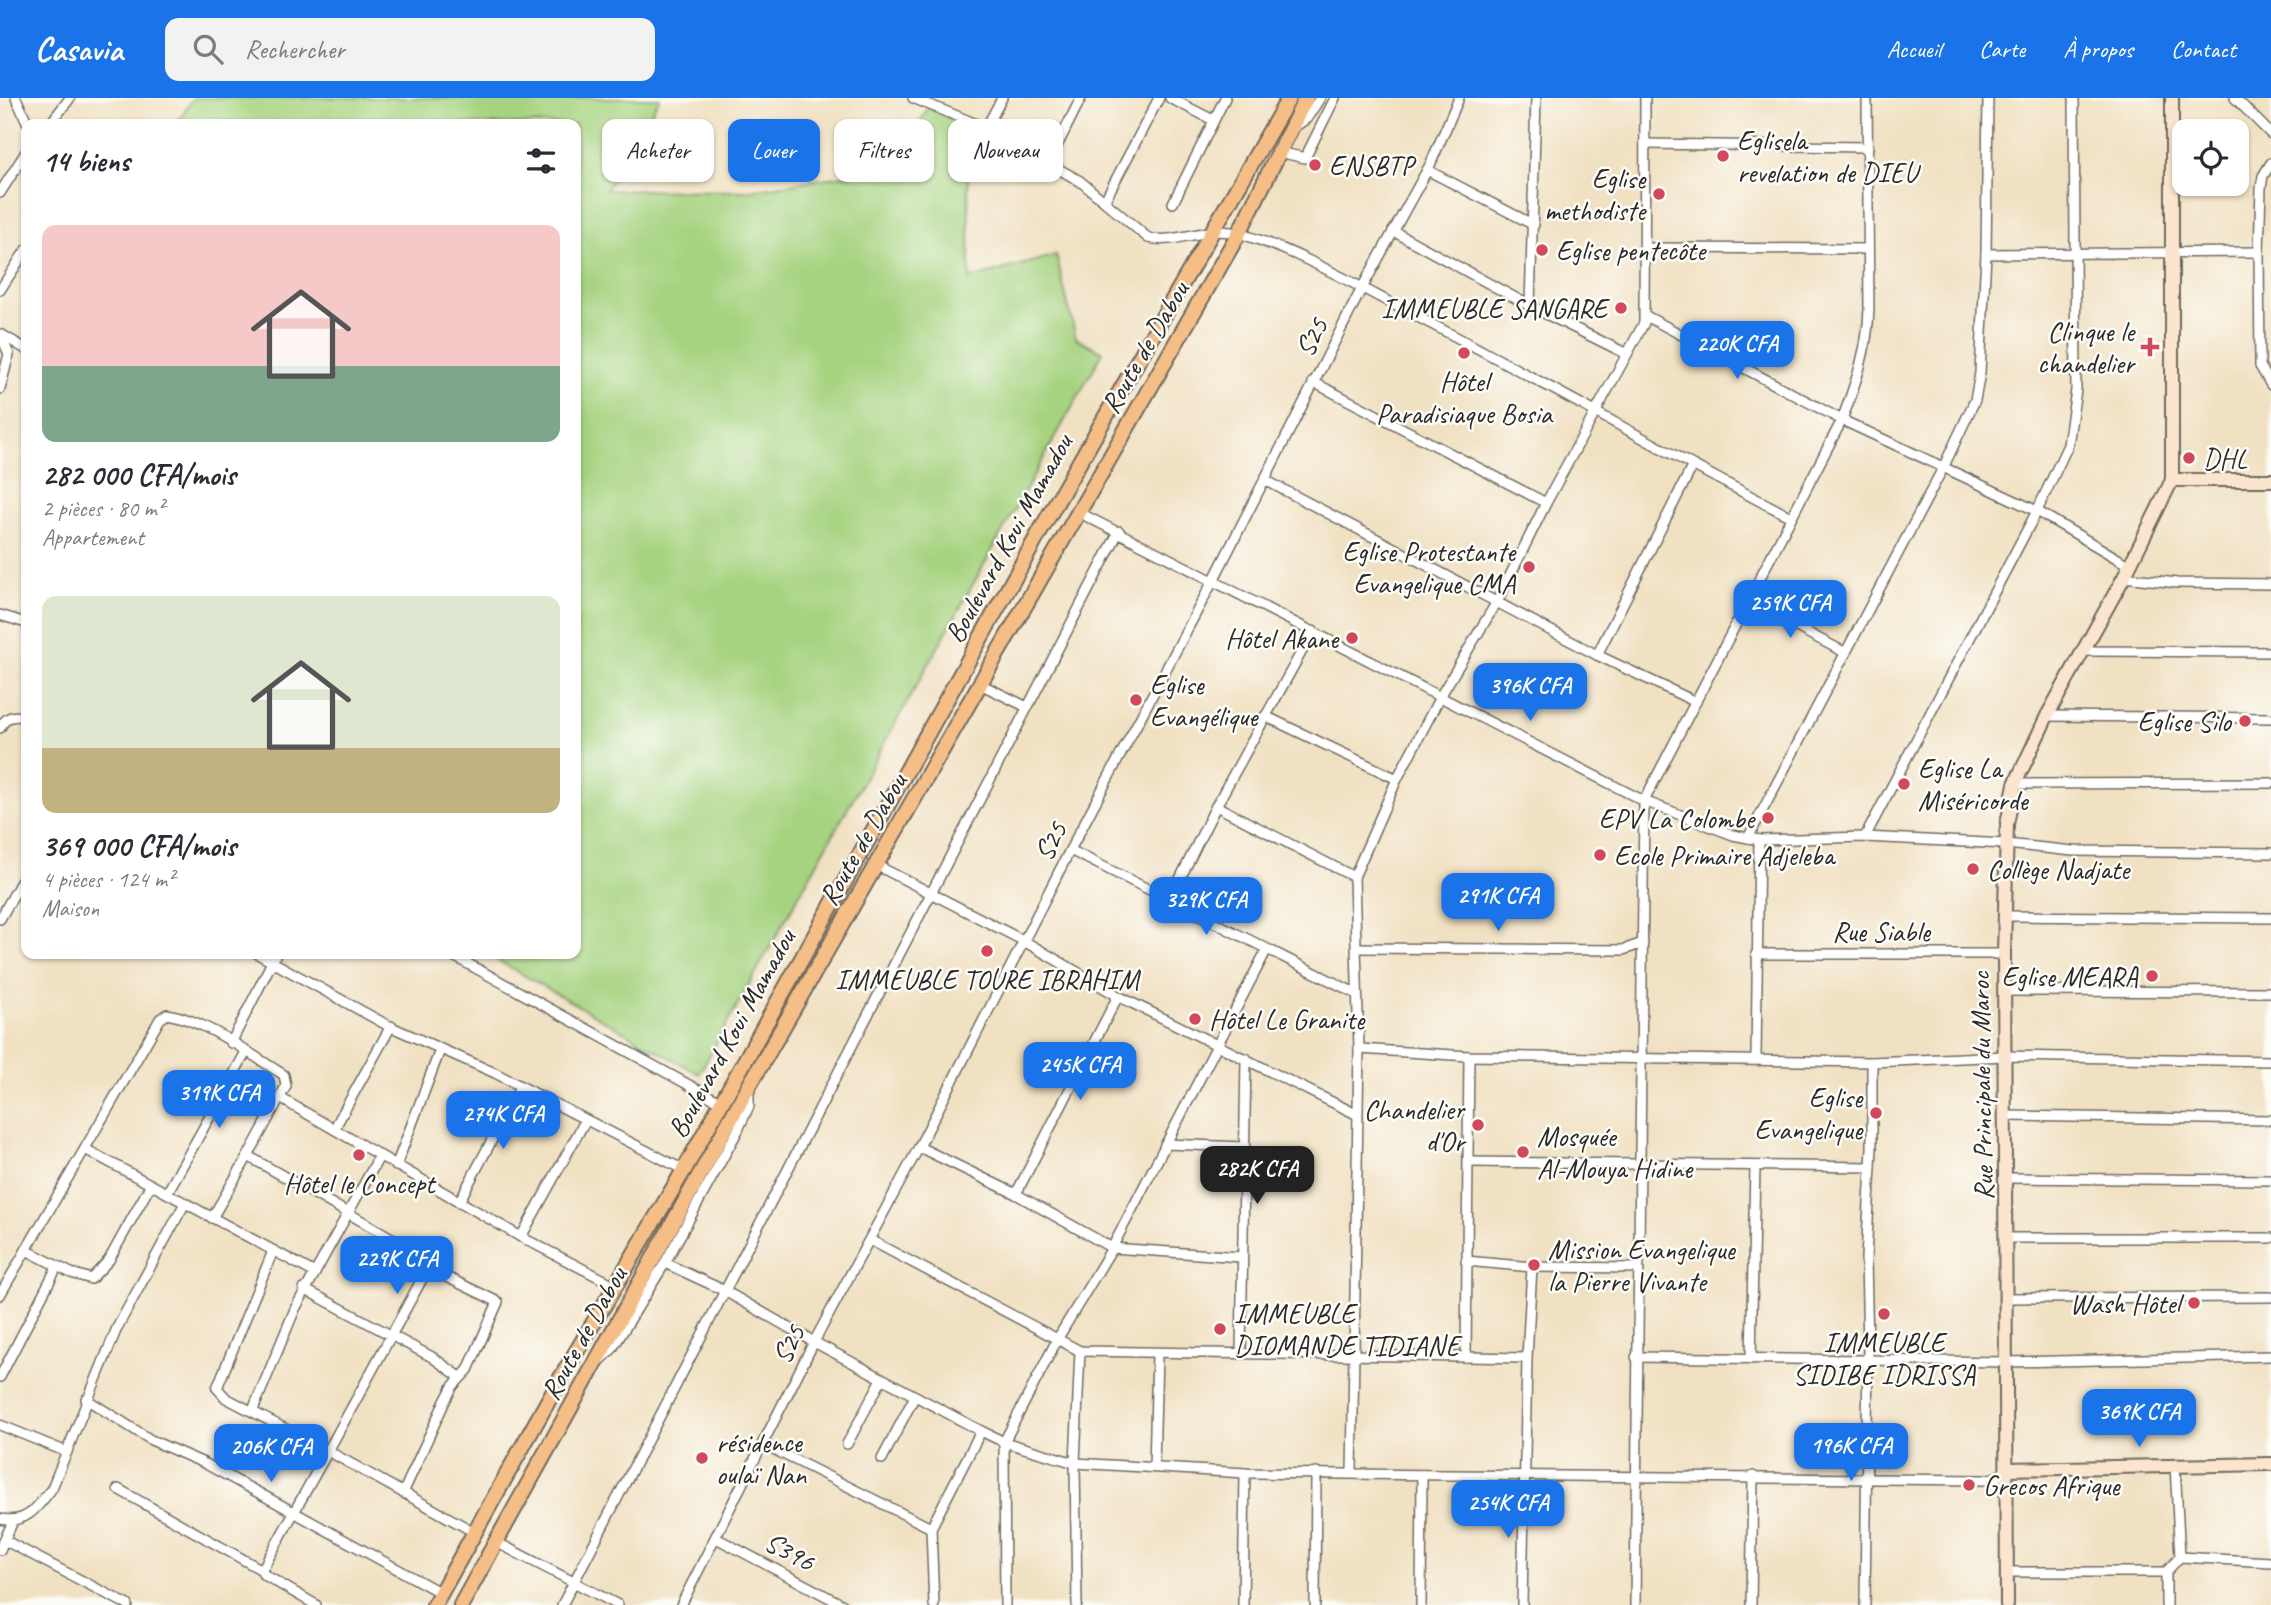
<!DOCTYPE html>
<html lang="fr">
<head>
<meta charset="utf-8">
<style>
	body { margin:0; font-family:Caveat,sans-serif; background:#f2f2f3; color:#2b2b33; height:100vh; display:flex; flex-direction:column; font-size:26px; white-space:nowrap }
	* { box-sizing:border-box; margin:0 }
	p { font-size:23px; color:#7c7c81 }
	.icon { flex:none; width:38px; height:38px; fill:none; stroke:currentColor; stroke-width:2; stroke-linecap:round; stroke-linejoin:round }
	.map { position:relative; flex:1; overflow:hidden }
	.details { position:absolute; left:21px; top:21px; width:560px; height:840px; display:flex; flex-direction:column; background:#fff; border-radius:14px; box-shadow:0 2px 5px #0004 }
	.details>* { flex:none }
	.guide { position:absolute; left:602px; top:21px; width:665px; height:63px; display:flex; gap:14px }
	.tools { position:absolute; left:2172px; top:21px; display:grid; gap:14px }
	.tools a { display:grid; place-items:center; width:77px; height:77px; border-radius:14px; background:#fff; box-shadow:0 2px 5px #0004; font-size:35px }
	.price { position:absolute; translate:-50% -60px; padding:0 16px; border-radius:14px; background:#1a73e8; color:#fff; font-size:23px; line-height:46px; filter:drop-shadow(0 2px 4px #0008) }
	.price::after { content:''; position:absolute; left:50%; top:42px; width:21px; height:16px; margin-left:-10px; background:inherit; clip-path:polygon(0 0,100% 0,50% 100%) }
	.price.on { background:#222; color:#fff }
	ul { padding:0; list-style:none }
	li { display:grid; align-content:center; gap:14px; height:371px; padding:0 21px }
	li span { display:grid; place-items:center; height:217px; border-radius:14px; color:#555 }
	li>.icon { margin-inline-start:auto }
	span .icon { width:126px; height:126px; fill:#fffc; stroke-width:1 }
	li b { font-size:30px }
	h2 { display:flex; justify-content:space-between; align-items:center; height:84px; padding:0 21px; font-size:30px }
	.tag { padding:0 24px; border-radius:14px; background:#fff; box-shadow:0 2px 5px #0004; font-size:24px; line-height:63px }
	.tag.on { background:#1a73e8; color:#fff }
	header { display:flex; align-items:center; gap:42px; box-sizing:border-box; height:98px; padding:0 35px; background:#1a73e8; color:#fff }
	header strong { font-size:33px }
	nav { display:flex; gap:38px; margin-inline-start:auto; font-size:24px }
	.search { width:490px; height:63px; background:#f2f2f3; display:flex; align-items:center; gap:18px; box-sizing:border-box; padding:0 24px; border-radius:14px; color:#7c7c81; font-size:26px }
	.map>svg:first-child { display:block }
	.green { fill:#a6d380; stroke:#687f56; stroke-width:2 }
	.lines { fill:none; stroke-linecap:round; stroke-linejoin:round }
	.street-casing { stroke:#706b60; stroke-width:12 }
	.secondary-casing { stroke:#706b60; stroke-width:16 }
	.primary-casing { stroke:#706b60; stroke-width:18 }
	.street { stroke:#fff; stroke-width:9 }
	.secondary { stroke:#fbe5cf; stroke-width:12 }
	.primary { stroke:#f6be87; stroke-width:14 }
	.poi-dot { fill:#d1495b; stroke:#fdfcf7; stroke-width:2.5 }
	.labels { text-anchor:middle; stroke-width:5; stroke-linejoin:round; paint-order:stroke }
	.poi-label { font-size:28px; fill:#2b2b2b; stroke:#fdfcf7; text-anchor:start }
	.street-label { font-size:28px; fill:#2b2b2b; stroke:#fdfcf7 }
</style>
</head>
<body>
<header>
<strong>Casavia</strong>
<div class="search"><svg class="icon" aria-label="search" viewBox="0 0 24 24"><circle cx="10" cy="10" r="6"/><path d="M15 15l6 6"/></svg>Rechercher</div>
<nav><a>Accueil</a><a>Carte</a><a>À propos</a><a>Contact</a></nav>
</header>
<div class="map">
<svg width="2271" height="1507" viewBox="0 0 2271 1507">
	<rect width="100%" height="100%" fill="#fdfcf7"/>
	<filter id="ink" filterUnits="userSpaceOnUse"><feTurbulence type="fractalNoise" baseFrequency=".0143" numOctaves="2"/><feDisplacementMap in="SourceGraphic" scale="14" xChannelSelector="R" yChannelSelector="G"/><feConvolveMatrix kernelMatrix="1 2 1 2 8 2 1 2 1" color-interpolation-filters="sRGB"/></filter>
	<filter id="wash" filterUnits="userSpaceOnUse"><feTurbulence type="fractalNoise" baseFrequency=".00686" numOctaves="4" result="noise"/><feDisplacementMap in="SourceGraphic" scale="28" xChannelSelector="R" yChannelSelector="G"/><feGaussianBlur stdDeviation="1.57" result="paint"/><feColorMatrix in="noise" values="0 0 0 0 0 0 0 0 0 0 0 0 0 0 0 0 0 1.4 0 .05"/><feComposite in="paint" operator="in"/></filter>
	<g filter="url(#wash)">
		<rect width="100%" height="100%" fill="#f1e1c3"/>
		<!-- green -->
		<path class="green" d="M193 0H660L606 92 744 93 895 70 928 10 967 27 970 181 1056 157 1076 240 1103 254 699 976 486 856H576V26H177Z"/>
	</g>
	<g filter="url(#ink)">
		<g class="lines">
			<defs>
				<g id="street">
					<path d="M16 0 28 26"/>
					<path d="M913 0 986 30 1080 83 1148 140C1178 147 1207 126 1241 136 1298 153 1352 185 1404 212 1535 278 1661 353 1791 419"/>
					<path d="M1170 0 1213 22"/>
					<path d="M2235 0 2271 36"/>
					<path d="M50 26 70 0"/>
					<path d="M986 30 1002 0"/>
					<path d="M1293 30 1307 20 1320 0"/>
					<path d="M1645 46 1868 49"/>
					<path d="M1279 54 1305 60 1335 0"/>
					<path d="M1049 64 1081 0"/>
					<path d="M2271 65 2263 78 2261 90 2259 154 2260 268 2271 287"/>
					<path d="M1427 72 1534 127"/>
					<path d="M0 95 26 54"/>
					<path d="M1105 102 1159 0"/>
					<path d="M1173 105 1225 0"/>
					<path d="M1393 133 1530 208 1627 256"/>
					<path d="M1647 150 1868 151"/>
					<path d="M1986 156 2259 154"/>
					<path d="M0 192 26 152"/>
					<path d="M1530 208 1536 0"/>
					<path d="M1646 218 1842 322 2037 413 2130 468"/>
					<path d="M0 236 9 256 0 291"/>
					<path d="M2 237 26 251"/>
					<path d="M1313 284 1546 405"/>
					<path d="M1265 382 1597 557 1696 604"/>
					<path d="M1078 414 1644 703 1733 737 1759 742 1865 739 2006 746 2073 753 2271 755"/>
					<path d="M2124 479 2177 485 2271 486"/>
					<path d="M1747 503 1846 555"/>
					<path d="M0 517 26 525"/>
					<path d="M2083 553 2271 554"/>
					<path d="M1597 557 1692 369"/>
					<path d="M978 585 1027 609"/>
					<path d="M1265 618 1397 681"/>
					<path d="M2047 618 2271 620"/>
					<path d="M0 630C6 618 13 617 26 619"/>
					<path d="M2015 686 2271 685"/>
					<path d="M1216 708 1354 779"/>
					<path d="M1865 739 2037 413 2068 347 2076 292 2074 0"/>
					<path d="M1748 740 1943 370 1975 302 1980 275 1986 156 1988 0"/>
					<path d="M1070 752 1357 896"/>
					<path d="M876 767 1024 843 1118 898 1356 1016"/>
					<path d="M1169 803 1216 708 1313 533"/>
					<path d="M2005 818 2271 820"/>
					<path d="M0 821 26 775"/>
					<path d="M1357 850 1623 852 1643 845"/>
					<path d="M258 856 387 927 495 975 684 1072"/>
					<path d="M450 856 720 1004"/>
					<path d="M1756 856H2004"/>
					<path d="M2005 893 2271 894"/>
					<path d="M231 945 276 856"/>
					<path d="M1359 951 1469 958 1872 964 2006 958 2271 963"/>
					<path d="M1756 960 1759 742"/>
					<path d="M280 1000 521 1139 616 1188"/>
					<path d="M2006 1018 2271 1022"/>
					<path d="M334 1031 391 928"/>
					<path d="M1165 1046 1244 1049"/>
					<path d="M919 1049 1016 1096 1112 1150 1241 1159"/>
					<path d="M85 1051 315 1175"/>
					<path d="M1469 1064 1871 1069"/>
					<path d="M396 1068 440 952"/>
					<path d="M2007 1080 2271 1082"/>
					<path d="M167 1095 246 954"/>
					<path d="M1016 1096 1118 898"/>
					<path d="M459 1104 520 989"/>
					<path d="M212 1120 248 1058"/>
					<path d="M521 1139 585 1023"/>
					<path d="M2007 1140H2271"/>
					<path d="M870 1142 1080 1253 1527 1260"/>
					<path d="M26 1152 71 1175 91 1181 109 1162 150 1088"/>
					<path d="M273 1153 217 1290 226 1300 328 1353 428 1170"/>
					<path d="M1466 1163 1532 1169 1637 1170"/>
					<path d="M665 1165 723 1192 814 1244 981 1333 1004 1344 1075 1365 1245 1375 1984 1382 1997 1379 2008 1371"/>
					<path d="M304 1191 432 1259 460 1279"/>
					<path d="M0 1197 160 921 167 916C208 923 249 956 284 977L286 988 248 1058 395 1142 428 1170 498 1204 468 1272 453 1288 445 1303 403 1395"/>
					<path d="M2008 1200 2271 1199"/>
					<path d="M1241 1256 1246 960"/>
					<path d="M1466 1259 1469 958"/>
					<path d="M1636 1259 2008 1264 2271 1258"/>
					<path d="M602 1261 612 1251 665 1165 737 1034 749 1008V990"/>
					<path d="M1751 1261 1755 1068"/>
					<path d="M0 1279 57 1169"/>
					<path d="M86 1301 151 1342 206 1366 441 1495"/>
					<path d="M253 1312 295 1211 379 1059"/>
					<path d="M0 1327 67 1354"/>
					<path d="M763 1346 931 1430"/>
					<path d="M847 1346 882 1281"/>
					<path d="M882 1361 915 1298"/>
					<path d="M2175 1367 2180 1459"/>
					<path d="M1154 1369 1157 1256"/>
					<path d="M1352 1375 1359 951 1354 779 1397 681 1441 597 1498 502 1546 405 1644 225 1645 0"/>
					<path d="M118 1391 262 1472"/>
					<path d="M0 1421C27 1426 37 1410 52 1390L117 1230 185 1105"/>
					<path d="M716 1440 843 1507"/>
					<path d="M4 1442 128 1507"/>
					<path d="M496 1444 618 1507"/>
					<path d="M0 1452 13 1423"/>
					<path d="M2008 1474H2166"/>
					<path d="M316 1507 263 1476 262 1472 328 1353 476 1435"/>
					<path d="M562 1507 1119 433"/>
					<path d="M681 1507 814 1244 919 1049 1070 752 1214 481 1362 190 1430 67 1459 0"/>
					<path d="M934 1507 931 1430 981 1333"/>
					<path d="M1005 1507 1004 1344 1058 1240 1112 1150 1266 853"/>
					<path d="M1077 1507 1075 1365 1080 1253"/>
					<path d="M1243 1507 1245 1375"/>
					<path d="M1315 1507 1316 1375"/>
					<path d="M1421 1507 1422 1377"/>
					<path d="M1522 1507 1527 1260 1532 1169"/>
					<path d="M1635 1507 1644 703 1842 322C1856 284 1868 251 1869 210L1867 0"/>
					<path d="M1751 1507 1753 1378"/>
					<path d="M1865 1507 1868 1251 1866 1160 1872 1050V964"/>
					<path d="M2166 1507V1474L2180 1459 2271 1464"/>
				</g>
				<g id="secondary">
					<path d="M2172 382H2271"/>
					<path d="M2008 1371 2271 1366"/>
					<path d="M2007 1507 2004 856 2007 726 2015 686 2047 618 2124 479 2172 382V0"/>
				</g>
				<g id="primary">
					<path d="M434 1507 562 1278 684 1072 1056 405 1289 0"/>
					<path d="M461 1507 749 988 1239 135 1306 0"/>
				</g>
			</defs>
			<!-- street casing -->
			<use href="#street" class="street-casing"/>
			<!-- secondary casing -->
			<use href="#secondary" class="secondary-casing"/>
			<!-- primary casing -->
			<use href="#primary" class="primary-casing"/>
			<!-- street -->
			<use href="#street" class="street"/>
			<!-- secondary -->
			<use href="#secondary" class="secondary"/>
			<!-- primary -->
			<use href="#primary" class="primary"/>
		</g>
	</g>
	<!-- markers -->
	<g class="poi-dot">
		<circle cx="1723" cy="58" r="7"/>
		<circle cx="1315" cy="67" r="7"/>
		<circle cx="1659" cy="96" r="7"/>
		<circle cx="1542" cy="152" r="7"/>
		<circle cx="1621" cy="210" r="7"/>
		<path d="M2146.5 238.5h7v7h7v7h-7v7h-7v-7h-7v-7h7z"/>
		<circle cx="1464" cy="255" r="7"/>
		<circle cx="2189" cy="360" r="7"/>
		<circle cx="1529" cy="469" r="7"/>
		<circle cx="1352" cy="540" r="7"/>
		<circle cx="1136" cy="602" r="7"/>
		<circle cx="2245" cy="623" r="7"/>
		<circle cx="1904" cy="686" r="7"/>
		<circle cx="1768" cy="720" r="7"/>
		<circle cx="1600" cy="757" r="7"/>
		<circle cx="1973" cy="771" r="7"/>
		<circle cx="987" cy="853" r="7"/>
		<circle cx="2152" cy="878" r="7"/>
		<circle cx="1195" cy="921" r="7"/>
		<circle cx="1876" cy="1015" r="7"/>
		<circle cx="1478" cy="1027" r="7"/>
		<circle cx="1523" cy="1054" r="7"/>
		<circle cx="359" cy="1057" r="7"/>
		<circle cx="1534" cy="1167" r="7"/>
		<circle cx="2194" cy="1205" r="7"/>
		<circle cx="1884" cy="1216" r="7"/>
		<circle cx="1220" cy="1231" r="7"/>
		<circle cx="702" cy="1360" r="7"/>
		<circle cx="1969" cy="1387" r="7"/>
	</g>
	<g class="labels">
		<!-- poi labels -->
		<g class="poi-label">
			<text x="1737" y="52">Eglisela<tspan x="1737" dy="32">revelation de DIEU</tspan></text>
			<text x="1329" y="77">ENSBTP</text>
			<text x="1645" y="90" text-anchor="end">Eglise<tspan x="1645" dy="32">methodiste</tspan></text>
			<text x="1556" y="162">Eglise pentecôte</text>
			<text x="1607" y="220" text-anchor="end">IMMEUBLE SANGARE</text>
			<text x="2134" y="243" text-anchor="end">Clinque le<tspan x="2134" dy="32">chandelier</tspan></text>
			<text x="1464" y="293" text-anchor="middle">Hôtel<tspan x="1464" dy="32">Paradisiaque Bosia</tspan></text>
			<text x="2203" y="370">DHL</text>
			<text x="1515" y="463" text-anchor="end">Eglise Protestante<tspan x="1515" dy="32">Evangelique CMA</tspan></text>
			<text x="1338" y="550" text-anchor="end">Hôtel Akane</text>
			<text x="1150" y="596">Eglise<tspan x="1150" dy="32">Evangélique</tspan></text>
			<text x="2231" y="633" text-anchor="end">Eglise Silo</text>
			<text x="1918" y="680">Eglise La<tspan x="1918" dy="32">Miséricorde</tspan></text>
			<text x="1754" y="730" text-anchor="end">EPV La Colombe</text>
			<text x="1614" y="767">Ecole Primaire Adjeleba</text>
			<text x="1987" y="781">Collège Nadjate</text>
			<text x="2138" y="888" text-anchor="end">Eglise MEARA</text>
			<text x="987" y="891" text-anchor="middle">IMMEUBLE TOURE IBRAHIM</text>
			<text x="1209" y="931">Hôtel Le Granite</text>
			<text x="1862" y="1009" text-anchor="end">Eglise<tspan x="1862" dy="32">Evangelique</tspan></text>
			<text x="1464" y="1021" text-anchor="end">Chandelier<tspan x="1464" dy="32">d'Or</tspan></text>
			<text x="1537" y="1048">Mosquée<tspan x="1537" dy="32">Al-Mouya Hidine</tspan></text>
			<text x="359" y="1095" text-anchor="middle">Hôtel le Concept</text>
			<text x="1548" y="1161">Mission Evangelique<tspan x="1548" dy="32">la Pierre Vivante</tspan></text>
			<text x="2180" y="1215" text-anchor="end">Wash Hôtel</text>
			<text x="1234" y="1225">IMMEUBLE<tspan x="1234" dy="32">DIOMANDE TIDIANE</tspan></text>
			<text x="1884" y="1254" text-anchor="middle">IMMEUBLE<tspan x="1884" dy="32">SIDIBE IDRISSA</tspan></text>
			<text x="716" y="1354">résidence<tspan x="716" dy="32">oulaï Nan</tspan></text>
			<text x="1983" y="1397">Grecos Afrique</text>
		</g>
		<!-- street labels -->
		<g class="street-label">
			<text transform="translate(1311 239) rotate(-63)" y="10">S25</text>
			<text transform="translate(1144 249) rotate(-60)" y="10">Route de Dabou</text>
			<text transform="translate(1008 440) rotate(-61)" y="10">Boulevard Koui Mamadou</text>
			<text transform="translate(862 741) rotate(-60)" y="10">Route de Dabou</text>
			<text transform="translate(1050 743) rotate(-63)" y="10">S25</text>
			<text x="1881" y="843">Rue Siable</text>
			<text transform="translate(731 935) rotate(-61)" y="10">Boulevard Koui Mamadou</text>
			<text transform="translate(1981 988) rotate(-91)" y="10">Rue Principale du Maroc</text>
			<text transform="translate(583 1235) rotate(-61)" y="10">Route de Dabou</text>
			<text transform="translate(788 1246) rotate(-63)" y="10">S25</text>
			<text transform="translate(790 1453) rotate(28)" y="10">S396</text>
		</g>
	</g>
</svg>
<div class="tools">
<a><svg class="icon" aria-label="locate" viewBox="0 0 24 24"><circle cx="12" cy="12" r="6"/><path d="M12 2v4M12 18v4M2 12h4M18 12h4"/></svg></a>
</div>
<b class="price" style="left:1737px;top:283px">220K CFA</b>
<b class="price" style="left:1790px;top:542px">259K CFA</b>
<b class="price" style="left:1530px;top:625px">396K CFA</b>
<b class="price" style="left:1498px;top:835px">291K CFA</b>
<b class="price" style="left:1206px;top:839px">329K CFA</b>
<b class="price" style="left:1080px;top:1004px">245K CFA</b>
<b class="price" style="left:219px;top:1032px">319K CFA</b>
<b class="price" style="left:503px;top:1053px">274K CFA</b>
<b class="price on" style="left:1257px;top:1108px">282K CFA</b>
<b class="price" style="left:397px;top:1198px">229K CFA</b>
<b class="price" style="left:2139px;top:1351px">369K CFA</b>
<b class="price" style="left:1851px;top:1385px">196K CFA</b>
<b class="price" style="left:271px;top:1386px">206K CFA</b>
<b class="price" style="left:1508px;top:1442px">254K CFA</b>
<div class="guide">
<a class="tag">Acheter</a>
<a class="tag on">Louer</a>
<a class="tag">Filtres</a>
<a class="tag">Nouveau</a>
</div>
<section class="details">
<h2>14 biens<svg class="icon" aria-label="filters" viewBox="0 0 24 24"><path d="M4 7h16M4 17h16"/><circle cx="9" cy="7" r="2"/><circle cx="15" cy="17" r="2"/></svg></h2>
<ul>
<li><span style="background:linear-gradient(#f6c9c9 65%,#7fa58c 0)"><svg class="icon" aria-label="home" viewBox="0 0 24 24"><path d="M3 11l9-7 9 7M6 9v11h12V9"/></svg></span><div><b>282 000 CFA/mois</b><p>2 pièces · 80 m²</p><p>Appartement</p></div></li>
<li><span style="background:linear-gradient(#dfe7d0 70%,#c2b280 0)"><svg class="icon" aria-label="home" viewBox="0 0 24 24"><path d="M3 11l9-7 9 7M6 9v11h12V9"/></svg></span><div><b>369 000 CFA/mois</b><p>4 pièces · 124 m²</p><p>Maison</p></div></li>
</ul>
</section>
</div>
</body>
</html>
